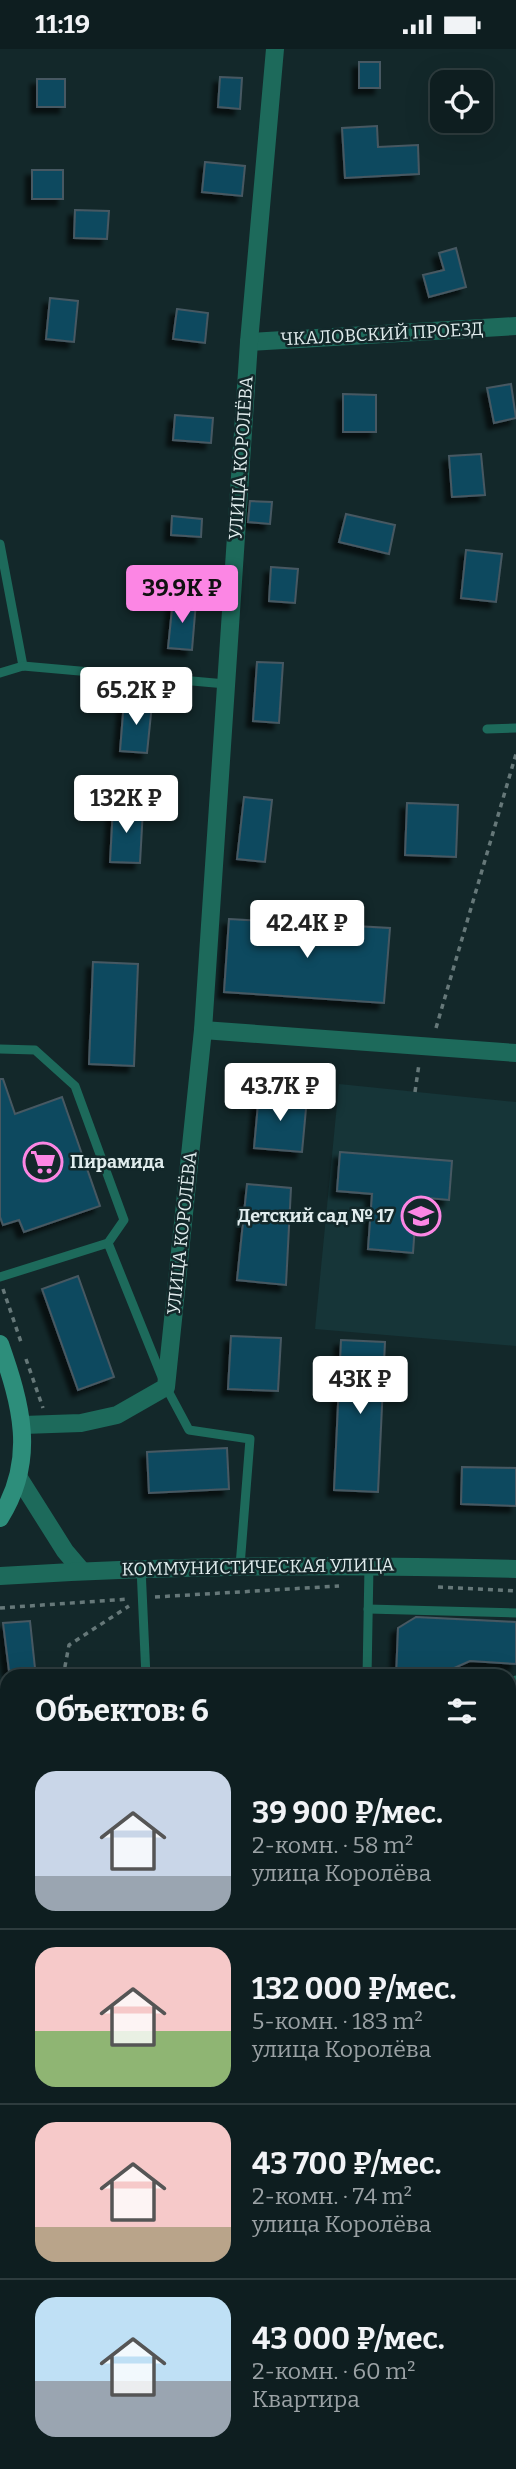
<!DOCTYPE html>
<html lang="ru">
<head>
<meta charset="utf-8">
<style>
	body { margin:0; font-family:Bitter,serif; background:#1c2b2d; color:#f1f3f6; height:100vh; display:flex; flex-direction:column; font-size:26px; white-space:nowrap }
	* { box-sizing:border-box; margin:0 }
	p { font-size:23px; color:#9ba2a5 }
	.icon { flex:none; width:38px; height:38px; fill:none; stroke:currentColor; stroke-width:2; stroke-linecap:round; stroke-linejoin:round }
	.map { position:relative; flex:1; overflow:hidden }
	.drawer { position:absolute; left:0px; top:1620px; width:516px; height:800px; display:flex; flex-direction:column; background:#0e1e20; border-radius:21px 21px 0 0; box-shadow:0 7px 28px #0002,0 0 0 2px #2e3c3e }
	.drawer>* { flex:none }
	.tools { position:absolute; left:430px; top:21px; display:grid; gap:14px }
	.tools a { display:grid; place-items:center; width:63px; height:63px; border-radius:14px; background:#0e1e20; box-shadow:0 7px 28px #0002,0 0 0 2px #2e3c3e; font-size:35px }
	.price { position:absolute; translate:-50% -60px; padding:0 16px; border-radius:7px; background:#fff; color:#222; font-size:23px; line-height:46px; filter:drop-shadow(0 2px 4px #0008) }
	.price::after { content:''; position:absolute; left:50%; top:42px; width:21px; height:16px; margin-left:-10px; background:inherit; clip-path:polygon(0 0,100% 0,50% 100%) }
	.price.selected { background:#fc86e4; color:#111 }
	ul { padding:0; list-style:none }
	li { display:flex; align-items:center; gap:21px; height:175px; padding:0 35px }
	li+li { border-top:2px solid #2e3c3e }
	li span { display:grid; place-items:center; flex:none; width:196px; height:140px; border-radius:21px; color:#555 }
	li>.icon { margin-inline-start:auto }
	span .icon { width:84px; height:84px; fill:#fffc; stroke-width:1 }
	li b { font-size:30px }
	h2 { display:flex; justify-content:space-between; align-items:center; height:84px; padding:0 35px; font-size:30px }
	.status { display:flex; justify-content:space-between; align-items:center; height:49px; padding:0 35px; background:#0e1e20; direction:ltr }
	.status svg { height:19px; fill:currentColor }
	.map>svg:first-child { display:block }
	.built { fill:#163538 }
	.green { fill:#0b4520 }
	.building { fill:#11495f; stroke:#475962; stroke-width:2; filter:url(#shadow) }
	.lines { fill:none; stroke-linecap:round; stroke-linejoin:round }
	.path { stroke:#667879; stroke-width:3.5; stroke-dasharray:5 5; stroke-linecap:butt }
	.service { stroke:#1d6a5b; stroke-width:9 }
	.minor { stroke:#1d6a5b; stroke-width:18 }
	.tertiary { stroke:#1d6a5b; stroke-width:18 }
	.secondary { stroke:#2d8e7b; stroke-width:18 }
	.labels { text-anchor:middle; stroke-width:5; stroke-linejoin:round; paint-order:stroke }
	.street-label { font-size:18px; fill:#e0eced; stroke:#13282a }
	.poi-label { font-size:18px; font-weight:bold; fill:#e0eced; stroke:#13282a; text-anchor:start }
</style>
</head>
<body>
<div class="status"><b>11:19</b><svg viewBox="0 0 49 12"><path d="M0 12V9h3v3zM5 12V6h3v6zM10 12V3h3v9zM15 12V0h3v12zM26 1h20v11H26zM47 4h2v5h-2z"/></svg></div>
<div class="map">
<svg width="516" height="2420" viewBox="0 0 516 2420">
	<defs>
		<filter id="shadow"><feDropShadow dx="-6" dy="6" stdDeviation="2" flood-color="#0009"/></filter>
	</defs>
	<rect width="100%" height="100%" fill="#13282a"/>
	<!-- built -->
	<g class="built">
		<path d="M339 1035 516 1053V1297L315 1280Z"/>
		<rect x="509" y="1870" width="7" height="285"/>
		<path d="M509 2193 516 2194V2420H106L107 2413H509Z"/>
	</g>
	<!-- green -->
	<path class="green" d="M0 1802H7V2101L0 2099Z"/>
	<!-- building -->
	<g class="building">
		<rect x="359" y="13" width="21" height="26"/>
		<path d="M220 28 242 29 240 60 218 58Z"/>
		<rect x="37" y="30" width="28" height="28"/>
		<path d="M377 77 378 98 418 96 419 125 345 129 342 79Z"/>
		<path d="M205 113 245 117 242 147 202 143Z"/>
		<rect x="32" y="121" width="31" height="29"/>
		<path d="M75 161 109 162 107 190 74 189Z"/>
		<path d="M456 199 466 238 429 248 423 226 444 221 439 204Z"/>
		<path d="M50 249 78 252 74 293 46 290Z"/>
		<path d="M177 260 208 264 205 294 173 290Z"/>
		<path d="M511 335 516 369 494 374 487 339Z"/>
		<path d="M343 345 376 346V383H343Z"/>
		<path d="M175 366 213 369 211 394 173 391Z"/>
		<path d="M481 405 485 446 452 448 449 407Z"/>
		<path d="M250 452 272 453 270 475 248 473Z"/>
		<path d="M346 465 395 476 389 505 339 493Z"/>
		<path d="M172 467 202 470 201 488 171 486Z"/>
		<path d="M466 501 502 505 496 553 461 549Z"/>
		<path d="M271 518 298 520 295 554 269 552Z"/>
		<path d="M173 550 196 553 192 601 168 599Z"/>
		<path d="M257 613 283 614 279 674 253 672Z"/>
		<path d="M124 652 152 655 147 704 120 702Z"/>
		<path d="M244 748 272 751 265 813 237 810Z"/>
		<path d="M407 754 458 756 456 808 405 806Z"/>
		<path d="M113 758 143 760 140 814 110 813Z"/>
		<path d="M229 870 390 879 384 954 224 943Z"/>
		<path d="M93 913 138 915 134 1017 89 1015Z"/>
		<path d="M0 1030H3L15 1065 62 1048 100 1157 24 1183 19 1171 3 1176 0 1168Z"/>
		<path d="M259 1044 307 1049 302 1103 254 1099Z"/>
		<path d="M340 1103 452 1112 449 1151 417 1148 413 1204 368 1200 372 1145 337 1142Z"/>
		<path d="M247 1135 291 1139 286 1236 237 1231Z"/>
		<path d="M78 1227 114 1328 78 1341 42 1240Z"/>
		<path d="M231 1287 281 1289 278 1342 228 1340Z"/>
		<path d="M341 1291 385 1293 378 1443 334 1441Z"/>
		<path d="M227 1399 229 1440 149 1444 147 1403Z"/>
		<path d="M462 1418 516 1419V1457L461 1455Z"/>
		<path d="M416 1568 516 1573V1615L470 1612 452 1620 451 1628H396L398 1579Z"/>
		<path d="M30 1572 35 1619 9 1622 3 1574Z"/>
	</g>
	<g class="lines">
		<!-- path -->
		<g class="path">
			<path d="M436 979 516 705"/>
			<path d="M415 1043 419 1015"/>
			<path d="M3 1240 21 1293"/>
			<path d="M26 1310 43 1359"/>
			<path d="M438 1538 516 1542"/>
			<path d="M155 1548 339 1537"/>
			<path d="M0 1559 129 1550"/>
			<path d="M63 1628 69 1596 129 1557"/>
			<path d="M0 1821 7 1819"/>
			<path d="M0 1910 7 1907"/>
		</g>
		<!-- service -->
		<g class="service">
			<path d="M0 495 23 617"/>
			<path d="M0 624 23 617 226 635"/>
			<path d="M487 680 516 679"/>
			<path d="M0 1000 35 1001 75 1037 124 1171 108 1194"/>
			<path d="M0 1228 108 1194 166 1338 189 1381 250 1390 240 1517"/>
			<path d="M141 1519 146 1628"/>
			<path d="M368 1560 516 1564"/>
			<path d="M367 1628 369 1517"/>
			<path d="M511 1727 516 1631"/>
			<path d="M509 1832 516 1833"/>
			<path d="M0 2118 7 2119"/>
			<path d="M0 2147 7 2128"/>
			<path d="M509 2171H516"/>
		</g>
		<!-- minor -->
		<g class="minor">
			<path d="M249 293 516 277"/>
			<path d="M203 981 516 1004"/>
			<path d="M23 1376 81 1374 117 1366 166 1338 203 981 249 293 275 0"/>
			<path d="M19 1429 65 1502 82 1522"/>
		</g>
		<!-- tertiary -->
		<path class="tertiary" d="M0 1527C172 1516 344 1515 516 1520"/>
		<!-- secondary -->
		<path class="secondary" d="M0 1295C21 1355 37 1410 0 1469"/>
	</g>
	<!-- icons -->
	<defs>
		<symbol id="supermarket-ring" viewBox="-11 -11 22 22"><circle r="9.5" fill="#13282a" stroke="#fc86e4" stroke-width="1.5"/><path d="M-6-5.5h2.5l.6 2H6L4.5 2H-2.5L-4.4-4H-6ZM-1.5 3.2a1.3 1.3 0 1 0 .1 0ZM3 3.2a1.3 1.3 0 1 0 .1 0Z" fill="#fc86e4"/></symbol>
		<symbol id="school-ring" viewBox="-11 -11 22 22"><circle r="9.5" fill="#13282a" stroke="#fc86e4" stroke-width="1.5"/><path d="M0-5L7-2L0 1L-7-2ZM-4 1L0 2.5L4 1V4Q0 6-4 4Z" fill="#fc86e4"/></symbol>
	</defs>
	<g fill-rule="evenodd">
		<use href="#supermarket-ring" x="21" y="1091" width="44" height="44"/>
		<use href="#school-ring" x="399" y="1145" width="44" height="44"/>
	</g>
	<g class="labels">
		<!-- street labels -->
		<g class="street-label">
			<text transform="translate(382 285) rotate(-3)" y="6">ЧКАЛОВСКИЙ ПРОЕЗД</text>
			<text transform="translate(241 409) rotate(-86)" y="6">УЛИЦА КОРОЛЁВА</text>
			<text transform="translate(182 1184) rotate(-84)" y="6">УЛИЦА КОРОЛЁВА</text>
			<text transform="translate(258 1518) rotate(-1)" y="6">КОММУНИСТИЧЕСКАЯ УЛИЦА</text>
		</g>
		<!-- poi labels -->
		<g class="poi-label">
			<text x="70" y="1119">Пирамида</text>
			<text x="394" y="1173" text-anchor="end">Детский сад № 17</text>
		</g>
	</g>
</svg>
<div class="tools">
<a><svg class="icon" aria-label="locate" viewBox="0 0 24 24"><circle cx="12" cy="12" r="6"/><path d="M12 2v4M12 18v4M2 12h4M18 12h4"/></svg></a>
</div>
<b class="price selected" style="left:182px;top:576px">39.9K ₽</b>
<b class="price" style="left:136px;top:678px">65.2K ₽</b>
<b class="price" style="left:126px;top:786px">132K ₽</b>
<b class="price" style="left:307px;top:911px">42.4K ₽</b>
<b class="price" style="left:280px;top:1074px">43.7K ₽</b>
<b class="price" style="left:360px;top:1367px">43K ₽</b>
<section class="drawer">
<h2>Объектов: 6<svg class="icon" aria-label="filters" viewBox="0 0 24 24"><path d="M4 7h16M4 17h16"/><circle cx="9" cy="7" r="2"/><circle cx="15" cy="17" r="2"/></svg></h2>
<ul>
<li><span style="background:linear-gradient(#c9d6e8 75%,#9aa5b1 0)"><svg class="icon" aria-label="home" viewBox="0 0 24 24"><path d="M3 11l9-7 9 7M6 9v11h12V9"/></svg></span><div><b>39 900 ₽/мес.</b><p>2-комн. · 58 m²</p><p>улица Королёва</p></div></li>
<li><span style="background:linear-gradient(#f6c9c9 60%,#8fb573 0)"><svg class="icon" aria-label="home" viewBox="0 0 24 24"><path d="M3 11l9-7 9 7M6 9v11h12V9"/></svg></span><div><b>132 000 ₽/мес.</b><p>5-комн. · 183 m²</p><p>улица Королёва</p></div></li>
<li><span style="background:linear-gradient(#f6c9c9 75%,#b9a48a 0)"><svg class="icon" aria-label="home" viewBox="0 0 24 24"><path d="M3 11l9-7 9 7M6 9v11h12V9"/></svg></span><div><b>43 700 ₽/мес.</b><p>2-комн. · 74 m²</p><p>улица Королёва</p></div></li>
<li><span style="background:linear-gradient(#bfe0f5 60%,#9aa5b1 0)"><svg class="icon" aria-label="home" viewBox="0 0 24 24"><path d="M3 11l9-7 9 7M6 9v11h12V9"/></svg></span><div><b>43 000 ₽/мес.</b><p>2-комн. · 60 m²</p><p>Квартира</p></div></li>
</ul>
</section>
</div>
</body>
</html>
